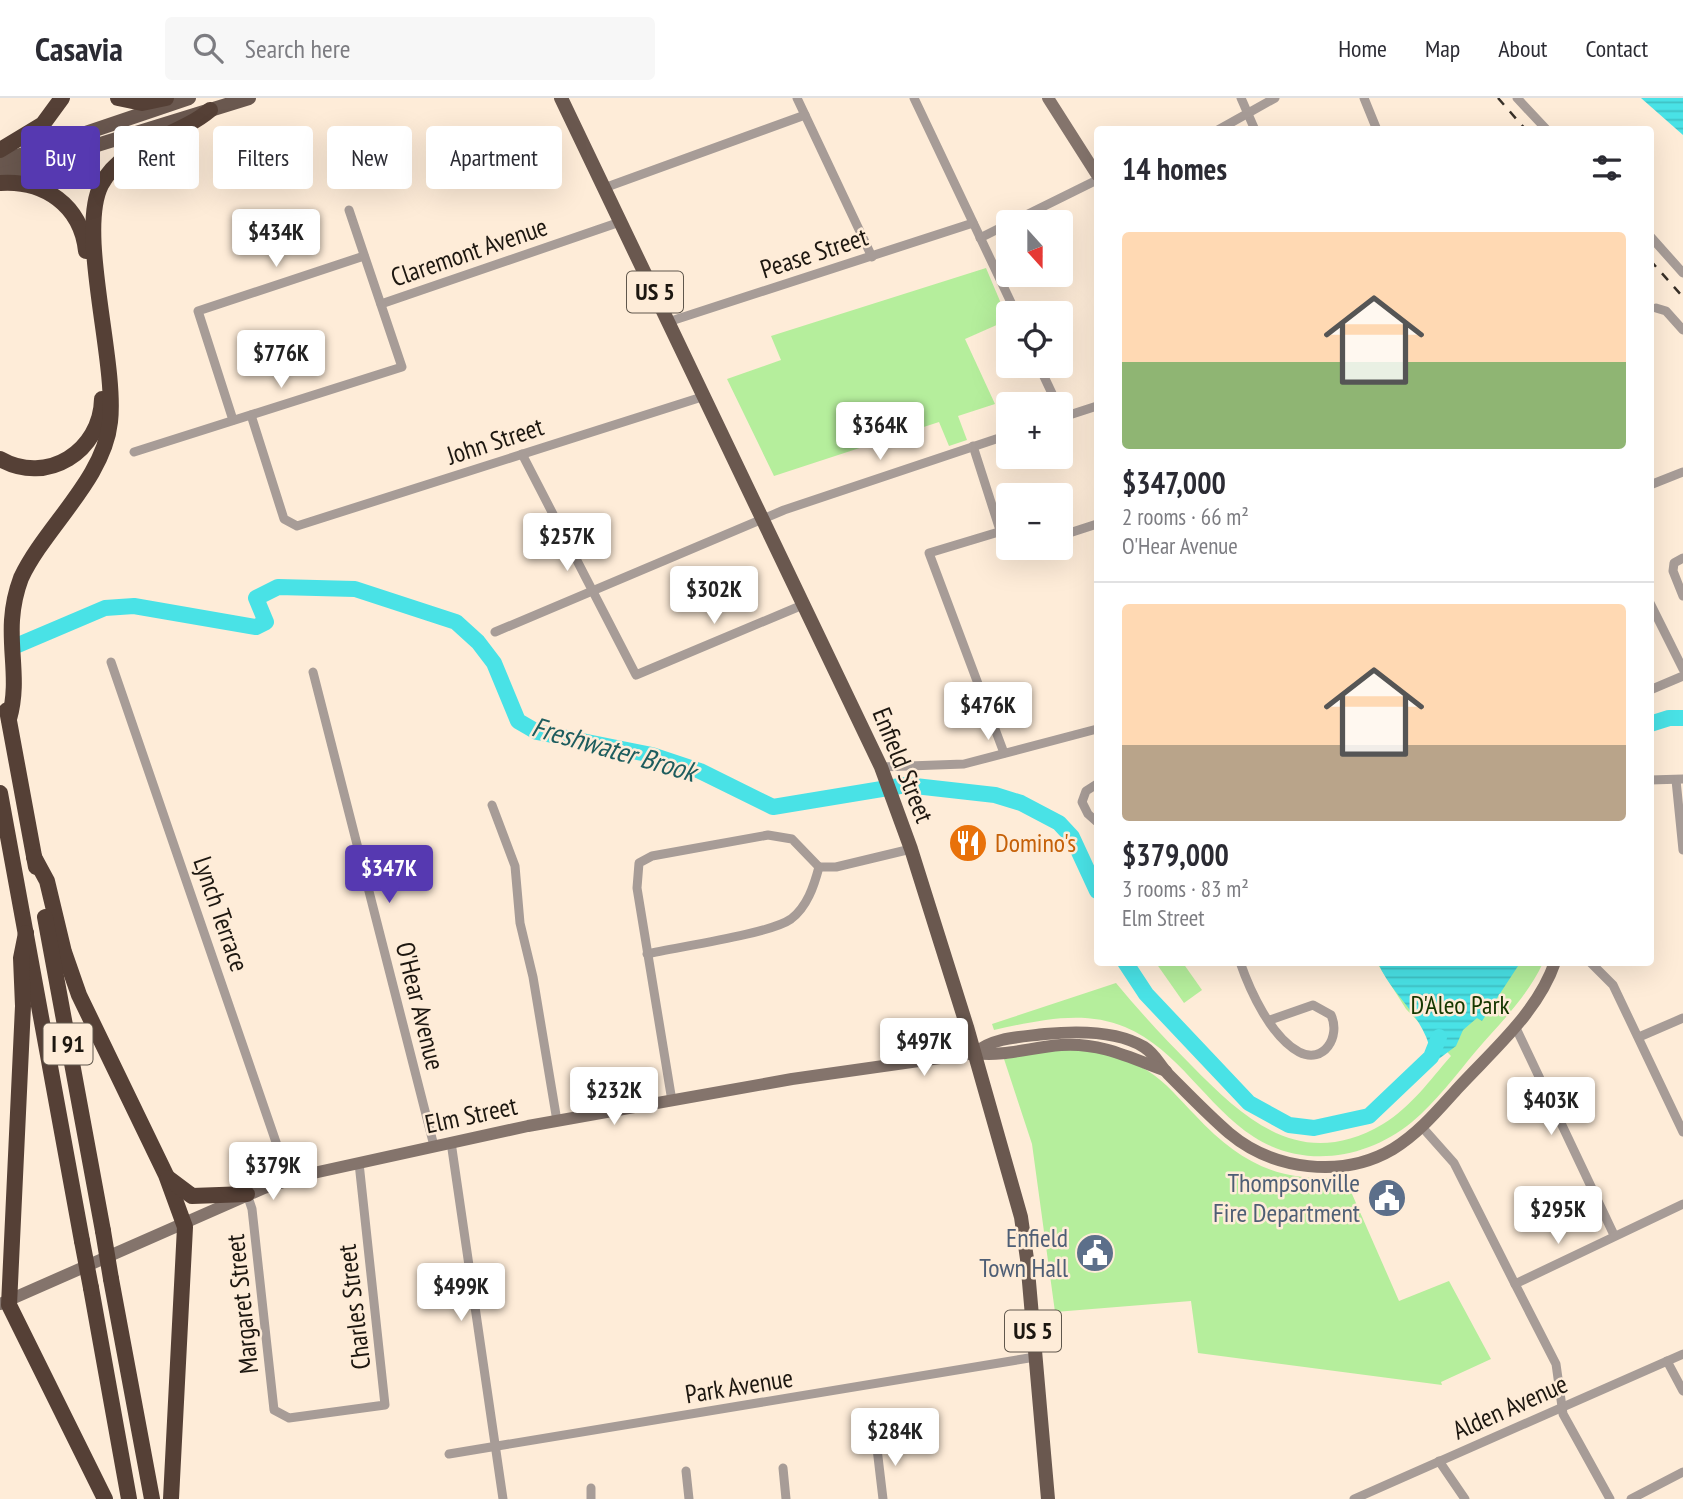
<!DOCTYPE html>
<html lang="en">
<head>
<meta charset="utf-8">
<style>
	body { margin:0; font-family:"PT Sans Narrow",sans-serif; background:#f7f7f7; color:#2b2b33; height:100vh; display:flex; flex-direction:column; font-size:26px; white-space:nowrap }
	* { box-sizing:border-box; margin:0 }
	p { font-size:23px; color:#7c7c81 }
	.icon { flex:none; width:38px; height:38px; fill:none; stroke:currentColor; stroke-width:2; stroke-linecap:round; stroke-linejoin:round }
	.map { position:relative; flex:1; overflow:hidden }
	.panel { position:absolute; left:1094px; top:28px; width:560px; height:840px; display:flex; flex-direction:column; background:#fff; border-radius:7px; box-shadow:0 7px 28px #0002 }
	.panel>* { flex:none }
	.hud { position:absolute; left:21px; top:28px; width:665px; height:63px; display:flex; gap:14px }
	.needle { width:46px; rotate:159deg }
	.buttons { position:absolute; left:996px; top:112px; display:grid; gap:14px }
	.buttons a { display:grid; place-items:center; width:77px; height:77px; border-radius:7px; background:#fff; box-shadow:0 7px 28px #0002; font-size:35px }
	.price { position:absolute; translate:-50% -60px; padding:0 16px; border-radius:7px; background:#fff; color:#222; font-size:23px; line-height:46px; filter:drop-shadow(0 2px 4px #0008) }
	.price::after { content:''; position:absolute; left:50%; top:42px; width:21px; height:16px; margin-left:-10px; background:inherit; clip-path:polygon(0 0,100% 0,50% 100%) }
	.price.selected { background:#5639b1; color:#fff }
	ul { padding:0; list-style:none }
	li { display:grid; align-content:center; gap:14px; height:371px; padding:0 28px }
	li+li { border-top:2px solid #e1e1e2 }
	li span { display:grid; place-items:center; height:217px; border-radius:7px; color:#555 }
	li>.icon { margin-inline-start:auto }
	span .icon { width:126px; height:126px; fill:#fffc; stroke-width:1 }
	li b { font-size:30px }
	h2 { display:flex; justify-content:space-between; align-items:center; height:84px; padding:0 28px; font-size:30px }
	.pill { padding:0 24px; border-radius:7px; background:#fff; box-shadow:0 7px 28px #0002; font-size:24px; line-height:63px }
	.pill.selected { background:#5639b1; color:#fff }
	header { display:flex; align-items:center; gap:42px; box-sizing:border-box; height:98px; padding:0 35px; background:#fff; border-bottom:2px solid #e1e1e2 }
	header strong { font-size:33px }
	nav { display:flex; gap:38px; margin-inline-start:auto; font-size:24px }
	.search { width:490px; height:63px; background:#f7f7f7; display:flex; align-items:center; gap:18px; box-sizing:border-box; padding:0 24px; border-radius:7px; color:#7c7c81; font-size:26px }
	.map>svg:first-child { display:block }
	.green { fill:#b5ee9c }
	.water { fill:url(#water-rules) }
	.lines { fill:none; stroke-linecap:round; stroke-linejoin:round }
	.river { stroke:#49e2e6; stroke-width:16 }
	.street { stroke:#a79c97; stroke-width:9 }
	.secondary { stroke:#84746c; stroke-width:12 }
	.primary { stroke:#6a584f; stroke-width:14 }
	.highway { stroke:#554036; stroke-width:16 }
	.rail { stroke:#383028; stroke-width:2.5; stroke-dasharray:9 9; stroke-linecap:butt }
	.highway-bridge { stroke:#554036; stroke-width:16 }
	.labels { text-anchor:middle; stroke-width:5; stroke-linejoin:round; paint-order:stroke }
	.shield { fill:#feecd8; stroke:#60574c; stroke-width:2 }
	.shield-label { font-size:24px; font-weight:bold; fill:#1d1710 }
	.street-label { font-size:26px; fill:#1d1710; stroke:#feecd8 }
	.food-label { font-size:26px; fill:#c56008; stroke:#feecd8; text-anchor:start }
	.park-label { font-size:26px; fill:#153800; stroke:#feecd8 }
	.service-label { font-size:26px; fill:#4e5e75; stroke:#feecd8; text-anchor:end }
	.water-label { font-size:28px; font-style:italic; fill:#1e5d5e; stroke:#feecd8 }
</style>
</head>
<body>
<header>
<strong>Casavia</strong>
<div class="search"><svg class="icon" aria-label="search" viewBox="0 0 24 24"><circle cx="10" cy="10" r="6"/><path d="M15 15l6 6"/></svg>Search here</div>
<nav><a>Home</a><a>Map</a><a>About</a><a>Contact</a></nav>
</header>
<div class="map">
<svg width="1683" height="1401" viewBox="0 0 1683 1401">
	<defs>
		<pattern id="water-rules" width="6" height="5" patternUnits="userSpaceOnUse" patternTransform="scale(1.75)"><rect width="6" height="5" fill="#49e2e6"/><path d="M0 2.5h6" fill="none" stroke="#3fc1c4"/></pattern>
	</defs>
	<rect width="100%" height="100%" fill="#feecd8"/>
	<!-- green -->
	<g class="green">
		<path d="M986 170 1008 222 965 241 995 306 958 318 967 342 949 348 939 324 774 378 727 281 781 262 771 238Z"/>
		<path d="M1156 865H1183L1202 892 1184 905Z"/>
		<path d="M1377 865H1543C1527 899 1501 924 1476 953 1456 977 1436 1004 1412 1024 1367 1061 1304 1071 1254 1039 1206 1008 1178 951 1125 929 1083 911 1036 923 994 932L992 926 1116 885C1140 914 1165 941 1192 968 1246 1023 1302 1074 1383 1026 1411 1009 1430 982 1451 958L1406 911Z"/>
		<path d="M1061 951C1092 953 1121 956 1148 973 1166 984 1180 1002 1195 1017 1240 1065 1277 1084 1345 1080L1399 1203 1449 1183 1491 1261 1441 1284 1442 1287 1198 1255 1191 1203 1055 1214 1032 1046 1004 961Z"/>
	</g>
	<!-- water -->
	<g class="water">
		<path d="M1641 0H1683V37Z"/>
		<path d="M1378 865H1520L1482 923 1477 920 1463 932 1456 948 1436 963 1426 954 1429 947C1420 916 1391 895 1378 865Z"/>
	</g>
	<g class="lines">
		<!-- river -->
		<g class="river">
			<path d="M18 547 105 510 134 508 256 529 266 524 256 500 278 489 355 491 456 524 478 544 494 565 518 623 537 634 652 657 700 673 773 709 906 687 995 697 1021 705 1059 725 1072 739 1097 793"/>
			<path d="M1650 626 1669 620H1683"/>
			<path d="M1125 864 1146 896 1249 1005 1289 1027 1314 1030 1369 1018 1431 959 1439 939"/>
		</g>
		<!-- street -->
		<g class="street">
			<path d="M797 0 872 159"/>
			<path d="M914 0 1016 215"/>
			<path d="M1241 0 1255 32"/>
			<path d="M1364 0 1377 32"/>
			<path d="M1517 0 1547 32"/>
			<path d="M1218 32 1275 0"/>
			<path d="M604 90 805 17"/>
			<path d="M1012 124 1097 82"/>
			<path d="M1650 138 1683 175"/>
			<path d="M980 140 1008 126"/>
			<path d="M381 206 620 124"/>
			<path d="M1656 210 1666 213 1683 232"/>
			<path d="M668 224 973 125"/>
			<path d="M1039 268 1057 306"/>
			<path d="M251 317 284 421 297 428 705 298"/>
			<path d="M1060 320 1097 308"/>
			<path d="M233 322 198 213 364 158"/>
			<path d="M973 348 1007 454 1022 450"/>
			<path d="M134 354 402 269 349 112"/>
			<path d="M522 356 636 577 805 506"/>
			<path d="M1650 387 1683 374"/>
			<path d="M1002 433 929 455 1004 655"/>
			<path d="M1060 438 1097 426"/>
			<path d="M1683 460 1674 465 1673 473 1683 498"/>
			<path d="M1650 505 1683 571"/>
			<path d="M495 534 784 412 1008 337"/>
			<path d="M111 564 289 1082"/>
			<path d="M313 574 434 1048"/>
			<path d="M1650 592 1683 578"/>
			<path d="M881 669 964 666 1097 631"/>
			<path d="M1650 682 1683 681"/>
			<path d="M1676 682 1683 752"/>
			<path d="M1097 686 1086 693 1082 704 1088 716 1097 724"/>
			<path d="M492 707 515 768 520 825 533 879 557 1023"/>
			<path d="M819 769H836L911 751"/>
			<path d="M647 856C677 849 770 836 791 821 807 809 814 788 819 769"/>
			<path d="M1240 864C1250 893 1271 939 1299 954 1324 967 1341 938 1331 917L1313 907 1270 922"/>
			<path d="M1590 864 1613 887 1683 1034"/>
			<path d="M1515 928 1614 1137"/>
			<path d="M1639 939 1683 920"/>
			<path d="M672 1003 637 790 639 765 652 758 768 737 792 741 819 769"/>
			<path d="M1422 1029 1454 1065 1515 1186 1556 1266 1563 1316 1610 1401"/>
			<path d="M451 1044 503 1401"/>
			<path d="M247 1096 252 1111 274 1312 289 1320 385 1307 359 1065"/>
			<path d="M1515 1186 1683 1106"/>
			<path d="M1667 1263 1683 1293"/>
			<path d="M876 1342 883 1401"/>
			<path d="M449 1356 1035 1259"/>
			<path d="M1439 1363 1465 1401"/>
			<path d="M783 1370 786 1401"/>
			<path d="M686 1373 689 1401"/>
			<path d="M591 1401V1390"/>
			<path d="M1354 1401 1683 1256"/>
			<path d="M1631 1401 1683 1374"/>
		</g>
		<!-- secondary -->
		<g class="secondary">
			<path d="M1048 0 1097 77"/>
			<path d="M975 955C993 939 1022 939 1045 936 1076 933 1116 932 1144 949 1155 956 1159 966 1168 976 1188 996 1208 1017 1229 1035 1273 1072 1342 1081 1393 1051 1419 1035 1438 1012 1458 990 1493 952 1538 914 1555 864"/>
			<path d="M0 1206 264 1090 309 1076 528 1028 792 981 975 955C1004 959 1032 949 1061 947 1100 944 1131 960 1166 973"/>
		</g>
		<!-- primary -->
		<g class="primary">
			<path d="M561 0 881 669 911 751 967 929 1021 1119 1027 1161 1048 1401"/>
			<path d="M0 64 189 0"/>
			<path d="M0 77 249 0"/>
		</g>
		<!-- highway -->
		<g class="highway">
			<path d="M118 0 142 5 166 0"/>
			<path d="M0 52 43 26 62 0"/>
			<path d="M0 85C44 82 81 107 86 153"/>
			<path d="M0 361C47 388 101 353 102 301"/>
			<path d="M7 612 36 769"/>
			<path d="M9 621C23 572 0 536 21 480 45 429 104 381 110 324 117 263 77 135 101 87 123 45 177 40 210 12"/>
			<path d="M0 695 82 1143"/>
			<path d="M34 759 47 783 64 854 79 897 166 1077 185 1129 171 1401"/>
			<path d="M45 819 103 1133"/>
			<path d="M26 835 21 860 23 908 9 1207 105 1401"/>
			<path d="M168 1080 192 1098 247 1096"/>
			<path d="M111 1181 152 1401"/>
			<path d="M91 1190 129 1401"/>
		</g>
		<!-- rail -->
		<g class="rail">
			<path d="M1498 0 1526 32"/>
			<path d="M1650 162 1683 199"/>
		</g>
		<!-- highway-bridge -->
		<g class="highway-bridge">
			<path d="M103 1133 111 1181"/>
			<path d="M82 1143 91 1190"/>
		</g>
	</g>
	<!-- icons -->
	<defs>
		<symbol id="restaurant-disc" viewBox="-11 -11 22 22"><circle r="9.5" fill="#e8710a" stroke="#feecd8"/><path d="M-5-6h1v4h1v-4h1v4h1v-4h1v5L-1.5 .5V6h-2V.5L-5-1ZM5-6V6H3V1.5H1.5Q1.5-4 5-6Z" fill="#fff"/></symbol>
		<symbol id="civic-disc" viewBox="-11 -11 22 22"><circle r="9.5" fill="#5c6f8a" stroke="#feecd8"/><path d="M-.6-6.5H3V-4.5H.6V-3L4-1V1h2V6H-6V1h2V-1L-.6-3ZM-1.2 2.5V6h2.4V2.5Z" fill="#fff"/></symbol>
	</defs>
	<g fill-rule="evenodd">
		<use href="#restaurant-disc" x="946" y="723" width="44" height="44"/>
		<use href="#civic-disc" x="1365" y="1078" width="44" height="44"/>
		<use href="#civic-disc" x="1073" y="1133" width="44" height="44"/>
	</g>
	<g class="labels">
		<!-- shield labels -->
		<g class="shield">
			<rect x="627" y="173.5" width="56" height="41" rx="5"/>
			<rect x="43.5" y="925.5" width="49" height="41" rx="5"/>
			<rect x="1005" y="1212.5" width="56" height="41" rx="5"/>
		</g>
		<g class="shield-label">
			<text x="655" y="202">US 5</text>
			<text x="68" y="954">I 91</text>
			<text x="1033" y="1241">US 5</text>
		</g>
		<!-- street labels -->
		<g class="street-label">
			<text transform="translate(469 154) rotate(-19)" y="9">Claremont Avenue</text>
			<text transform="translate(814 155) rotate(-18)" y="9">Pease Street</text>
			<text transform="translate(495 343) rotate(-18)" y="9">John Street</text>
			<text transform="translate(903 667) rotate(68)" y="9">Enfield Street</text>
			<text transform="translate(221 816) rotate(71)" y="9">Lynch Terrace</text>
			<text transform="translate(420 908) rotate(76)" y="9">O'Hear Avenue</text>
			<text transform="translate(471 1017) rotate(-12)" y="9">Elm Street</text>
			<text transform="translate(242 1206) rotate(-96)" y="9">Margaret Street</text>
			<text transform="translate(354 1209) rotate(-97)" y="9">Charles Street</text>
			<text transform="translate(739 1288) rotate(-9)" y="9">Park Avenue</text>
			<text transform="translate(1510 1309) rotate(-24)" y="9">Alden Avenue</text>
		</g>
		<!-- food labels -->
		<g class="food-label">
			<text x="995" y="754">Domino's</text>
		</g>
		<!-- park labels -->
		<g class="park-label">
			<text x="1460" y="916">D'Aleo Park</text>
		</g>
		<!-- service labels -->
		<g class="service-label">
			<text x="1360" y="1094">Thompsonville<tspan x="1360" dy="30">Fire Department</tspan></text>
			<text x="1068" y="1149">Enfield<tspan x="1068" dy="30">Town Hall</tspan></text>
		</g>
		<!-- water labels -->
		<g class="water-label">
			<text transform="translate(614 651) rotate(16)" y="10">Freshwater Brook</text>
		</g>
	</g>
</svg>
<div class="buttons">
<a><svg class="needle" viewBox="-14 -14 28 28"><path d="M0-13l5 13h-10z" fill="#e53935"/><path d="M0 13l5-13h-10z" fill="#7c7c81"/></svg></a>
<a><svg class="icon" aria-label="locate" viewBox="0 0 24 24"><circle cx="12" cy="12" r="6"/><path d="M12 2v4M12 18v4M2 12h4M18 12h4"/></svg></a>
<a>+</a>
<a>−</a>
</div>
<b class="price" style="left:276px;top:171px">$434K</b>
<b class="price" style="left:281px;top:292px">$776K</b>
<b class="price" style="left:880px;top:364px">$364K</b>
<b class="price" style="left:567px;top:475px">$257K</b>
<b class="price" style="left:714px;top:528px">$302K</b>
<b class="price" style="left:988px;top:644px">$476K</b>
<b class="price selected" style="left:389px;top:807px">$347K</b>
<b class="price" style="left:924px;top:980px">$497K</b>
<b class="price" style="left:614px;top:1029px">$232K</b>
<b class="price" style="left:1551px;top:1039px">$403K</b>
<b class="price" style="left:273px;top:1104px">$379K</b>
<b class="price" style="left:1558px;top:1148px">$295K</b>
<b class="price" style="left:461px;top:1225px">$499K</b>
<b class="price" style="left:895px;top:1370px">$284K</b>
<div class="hud">
<a class="pill selected">Buy</a>
<a class="pill">Rent</a>
<a class="pill">Filters</a>
<a class="pill">New</a>
<a class="pill">Apartment</a>
</div>
<section class="panel">
<h2>14 homes<svg class="icon" aria-label="filters" viewBox="0 0 24 24"><path d="M4 7h16M4 17h16"/><circle cx="9" cy="7" r="2"/><circle cx="15" cy="17" r="2"/></svg></h2>
<ul>
<li><span style="background:linear-gradient(#ffd9b3 60%,#8fb573 0)"><svg class="icon" aria-label="home" viewBox="0 0 24 24"><path d="M3 11l9-7 9 7M6 9v11h12V9"/></svg></span><div><b>$347,000</b><p>2 rooms · 66 m²</p><p>O'Hear Avenue</p></div></li>
<li><span style="background:linear-gradient(#ffd9b3 65%,#b9a48a 0)"><svg class="icon" aria-label="home" viewBox="0 0 24 24"><path d="M3 11l9-7 9 7M6 9v11h12V9"/></svg></span><div><b>$379,000</b><p>3 rooms · 83 m²</p><p>Elm Street</p></div></li>
</ul>
</section>
</div>
</body>
</html>
